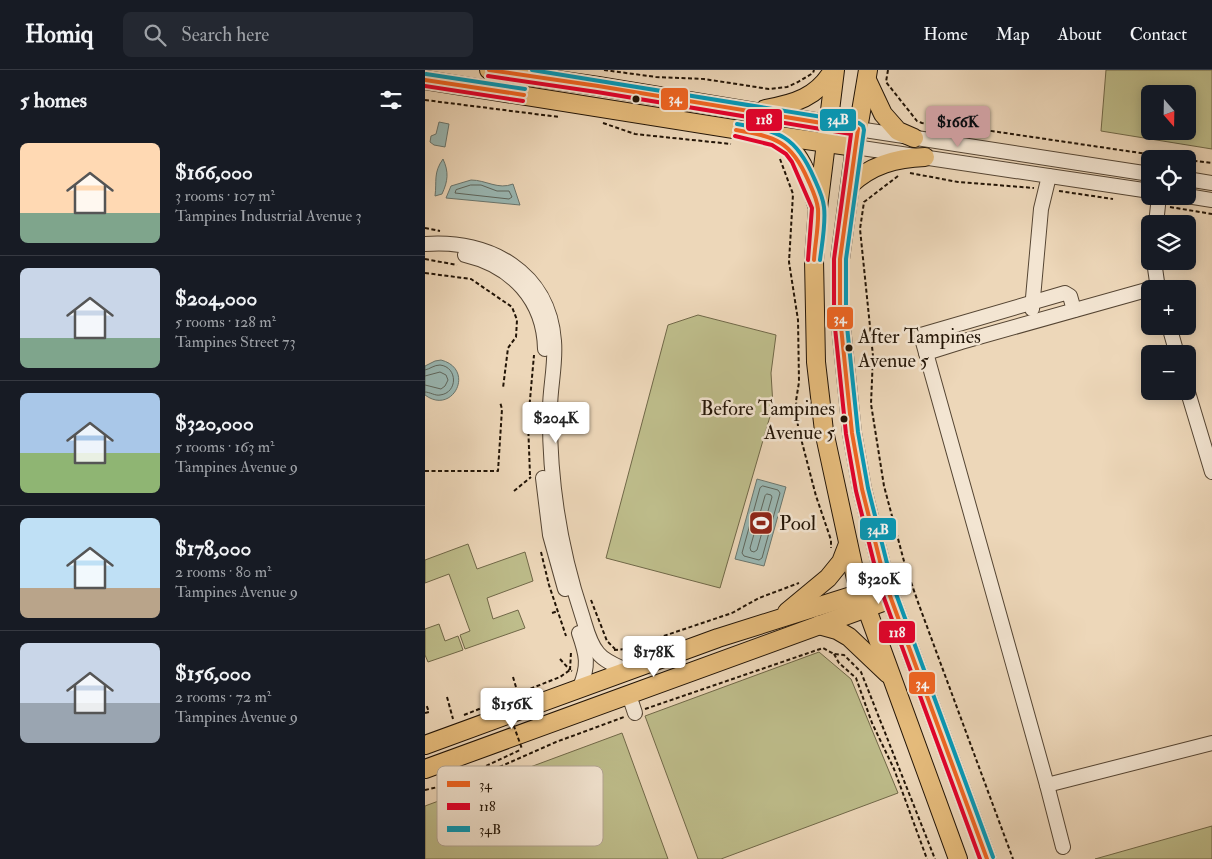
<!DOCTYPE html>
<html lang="en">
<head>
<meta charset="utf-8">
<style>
	body { margin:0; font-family:"IM FELL Double Pica",serif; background:#242831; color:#f1f3f6; height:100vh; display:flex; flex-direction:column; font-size:19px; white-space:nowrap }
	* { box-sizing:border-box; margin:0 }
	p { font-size:16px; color:#9ea1a6 }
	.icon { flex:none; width:28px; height:28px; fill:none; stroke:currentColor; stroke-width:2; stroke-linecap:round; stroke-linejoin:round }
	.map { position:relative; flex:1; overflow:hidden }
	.side { display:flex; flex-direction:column; background:#171b24; width:425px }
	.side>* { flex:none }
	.needle { width:32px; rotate:160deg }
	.controls { position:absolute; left:716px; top:15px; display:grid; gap:10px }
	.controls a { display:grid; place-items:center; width:55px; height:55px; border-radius:8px; background:#171b24; box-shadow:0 2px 12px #0003; font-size:25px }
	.price { position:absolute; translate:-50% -42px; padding:0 11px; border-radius:5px; background:#fff; color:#222; font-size:16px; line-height:32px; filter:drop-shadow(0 1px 2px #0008) }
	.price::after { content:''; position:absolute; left:50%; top:30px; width:15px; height:11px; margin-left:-8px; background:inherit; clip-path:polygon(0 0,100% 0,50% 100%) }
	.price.current { background:#c59692; color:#111 }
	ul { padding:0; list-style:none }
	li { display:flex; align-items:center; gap:15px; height:125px; padding:0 20px }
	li+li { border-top:1px solid #363941 }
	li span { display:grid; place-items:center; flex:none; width:140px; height:100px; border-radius:8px; color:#555 }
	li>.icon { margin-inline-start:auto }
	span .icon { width:60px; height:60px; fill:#fffc; stroke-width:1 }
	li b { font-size:21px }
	h2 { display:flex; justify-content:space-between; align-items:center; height:60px; padding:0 20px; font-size:21px }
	header { display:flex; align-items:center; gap:30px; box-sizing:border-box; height:70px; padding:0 25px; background:#171b24; border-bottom:1px solid #363941 }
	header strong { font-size:24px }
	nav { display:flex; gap:28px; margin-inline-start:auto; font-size:18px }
	.search { width:350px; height:45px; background:#242831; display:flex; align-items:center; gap:12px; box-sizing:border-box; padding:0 18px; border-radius:8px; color:#9ea1a6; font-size:19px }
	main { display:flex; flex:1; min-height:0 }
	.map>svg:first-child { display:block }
	.green { fill:#bebd8b; stroke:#706848; fill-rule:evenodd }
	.water { fill:#9ab8b4; stroke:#6a766e }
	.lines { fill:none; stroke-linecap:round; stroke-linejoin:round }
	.shore { stroke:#5e665d; stroke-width:1 }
	.minor-casing { stroke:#554533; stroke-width:16 }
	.major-casing { stroke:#221406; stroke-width:20 }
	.path { stroke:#221406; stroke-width:2; stroke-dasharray:4 2.5; stroke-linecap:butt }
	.minor { stroke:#f3e5d2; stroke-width:14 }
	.major { stroke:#e6bc7c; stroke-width:18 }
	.path-bridge { stroke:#221406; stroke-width:2; stroke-dasharray:4 2.5; stroke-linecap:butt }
	.bus-1-casing { stroke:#f3e5d2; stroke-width:8 }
	.bus-2-casing { stroke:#f3e5d2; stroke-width:8 }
	.bus-3-casing { stroke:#f3e5d2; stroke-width:8 }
	.bus-1 { stroke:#f26522; stroke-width:4 }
	.bus-2 { stroke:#e4002b; stroke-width:4 }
	.bus-3 { stroke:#039aba; stroke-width:4 }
	.bus-dot { fill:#221406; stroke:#f3e5d2; stroke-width:2 }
	.labels { text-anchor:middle; stroke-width:5; stroke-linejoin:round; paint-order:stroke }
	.bus-label { font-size:20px; fill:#221406; stroke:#f3e5d2; text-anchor:start }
	.poi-label { font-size:21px; fill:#221406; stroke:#f3e5d2; text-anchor:start }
	.key { fill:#f3e5d2; stroke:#b4a695; stroke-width:1 }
	.key-label { font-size:14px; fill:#221406 }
	.line-badge { stroke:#f3e5d2; stroke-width:2 }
	.badge-label { font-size:14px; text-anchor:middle; font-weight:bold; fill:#fff }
</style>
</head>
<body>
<header>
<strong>Homiq</strong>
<div class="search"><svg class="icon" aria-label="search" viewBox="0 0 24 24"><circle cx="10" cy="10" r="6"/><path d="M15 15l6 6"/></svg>Search here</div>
<nav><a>Home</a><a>Map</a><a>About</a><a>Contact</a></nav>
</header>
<main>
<section class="side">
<h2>5 homes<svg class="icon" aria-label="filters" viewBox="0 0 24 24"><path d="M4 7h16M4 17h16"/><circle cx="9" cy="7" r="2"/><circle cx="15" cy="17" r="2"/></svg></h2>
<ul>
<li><span style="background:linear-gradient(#ffd9b3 70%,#7fa58c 0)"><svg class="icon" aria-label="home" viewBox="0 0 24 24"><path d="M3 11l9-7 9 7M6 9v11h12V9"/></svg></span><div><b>$166,000</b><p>3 rooms · 107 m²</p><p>Tampines Industrial Avenue 3</p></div></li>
<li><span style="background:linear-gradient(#c9d6e8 70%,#7fa58c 0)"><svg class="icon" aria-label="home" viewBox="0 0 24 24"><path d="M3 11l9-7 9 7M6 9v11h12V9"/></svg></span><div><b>$204,000</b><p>5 rooms · 128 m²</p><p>Tampines Street 73</p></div></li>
<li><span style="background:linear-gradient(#a9c7e8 60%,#8fb573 0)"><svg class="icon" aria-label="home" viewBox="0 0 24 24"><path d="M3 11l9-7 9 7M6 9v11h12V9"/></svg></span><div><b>$320,000</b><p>5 rooms · 163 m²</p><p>Tampines Avenue 9</p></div></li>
<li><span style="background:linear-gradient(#bfe0f5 70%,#b9a48a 0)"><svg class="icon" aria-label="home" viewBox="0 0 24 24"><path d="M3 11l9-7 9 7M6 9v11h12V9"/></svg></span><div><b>$178,000</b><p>2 rooms · 80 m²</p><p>Tampines Avenue 9</p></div></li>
<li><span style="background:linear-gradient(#c9d6e8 60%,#9aa5b1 0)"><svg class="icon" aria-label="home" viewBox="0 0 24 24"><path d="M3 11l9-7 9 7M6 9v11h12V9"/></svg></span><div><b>$156,000</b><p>2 rooms · 72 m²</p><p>Tampines Avenue 9</p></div></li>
</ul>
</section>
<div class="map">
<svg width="787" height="789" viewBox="0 0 787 789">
	<rect width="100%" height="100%" fill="#edd7b9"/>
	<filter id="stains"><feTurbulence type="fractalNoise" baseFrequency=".004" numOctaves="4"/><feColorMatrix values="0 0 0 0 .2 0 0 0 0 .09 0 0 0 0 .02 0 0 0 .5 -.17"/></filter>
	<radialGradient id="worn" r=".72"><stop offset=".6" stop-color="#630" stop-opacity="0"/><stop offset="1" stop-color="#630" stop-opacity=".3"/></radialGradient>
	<!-- green -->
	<g class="green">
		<path d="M681 0H787V79L676 61ZM725 24H762V61H725Z"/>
		<path d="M273 245 351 265 346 303 348 336 295 518 181 488 243 255Z"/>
		<path d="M43 474 52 499 100 482 108 511 62 528 68 549 93 540 100 558 40 579 35 565 45 561 24 504 0 513V490Z"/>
		<path d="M14 554 20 571 33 566 38 580 3 592 0 585V559Z"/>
		<path d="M394 582 426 609 473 723 296 789H273L220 646Z"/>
		<path d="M197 663 243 789H0V736Z"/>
		<path d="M787 756V789H670Z"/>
	</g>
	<!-- water -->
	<g class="water">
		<path d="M14 52 24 54 20 77 9 75 5 72 6 66 11 64Z"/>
		<path d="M18 89C24 102 23 111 17 124L10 126C12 111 8 103 18 89Z"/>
		<path d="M46 110C61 110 73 120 88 114L95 135 21 128 26 116Z"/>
		<path d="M16 290C51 299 28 346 0 325V296L10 291Z"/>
		<path d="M332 409 361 417 339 496 310 489Z"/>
	</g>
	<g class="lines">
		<!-- shore -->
		<g class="shore">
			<path d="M46 115H56L72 121H84L87 127 84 129 30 123 31 120Z"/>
			<path d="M0 300C5 299 9 295 15 295 33 297 33 323 15 325 10 326 5 322 0 322"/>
			<path d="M0 306 15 302 21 305 23 310 20 316 16 319 0 315"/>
			<path d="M338 416 353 420 355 423 337 488 334 490 319 486 317 483 335 418Z"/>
			<path d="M342 424 346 425 347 427 332 480 329 482 326 481 325 478 340 426Z"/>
		</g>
		<defs>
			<g id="minor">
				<path d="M433 59 725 104"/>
				<path d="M430 77 725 121"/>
				<path d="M762 109 787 113"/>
				<path d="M762 126 787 130"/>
				<path d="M731 154 734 126"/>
				<path d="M0 174C65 169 124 202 129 271 131 294 125 317 125 339 124 408 135 479 157 545 161 557 164 573 173 583 179 591 192 596 201 600"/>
				<path d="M40 185C87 196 119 230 120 279"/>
				<path d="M729 191 733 219"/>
				<path d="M607 239 616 139 624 106"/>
				<path d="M744 256 752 284"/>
				<path d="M501 283 536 272 725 219"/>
				<path d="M762 319 787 402"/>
				<path d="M118 408 125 465 140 519"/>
				<path d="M154 563C162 586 164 595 155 617"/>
				<path d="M204 625 210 643"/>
				<path d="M622 715 787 673"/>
				<path d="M638 777 622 715 496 265 640 223 645 226 649 240"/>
			</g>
			<g id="major">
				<path d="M64 0 173 16 433 59"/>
				<path d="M410 0 393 138 389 190 391 292 399 361 431 509 533 789"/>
				<path d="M443 0 430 77 415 189V247L427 363 437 419 461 515 562 789"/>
				<path d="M0 10 340 64 430 77"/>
				<path d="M442 10 458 44 473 61 489 68"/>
				<path d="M340 39C369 34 393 27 408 0"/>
				<path d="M348 68C355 72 363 75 368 81 381 95 386 118 392 135"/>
				<path d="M425 115C446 95 471 88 500 87"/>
				<path d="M362 542 403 508 416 492 423 474"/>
				<path d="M394 555 412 560 424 567 463 604"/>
				<path d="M0 675 293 568 461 515"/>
				<path d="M0 699 466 529"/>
			</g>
		</defs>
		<!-- minor casing -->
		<use href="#minor" class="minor-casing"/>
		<!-- major casing -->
		<use href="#major" class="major-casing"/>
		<!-- path -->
		<g class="path">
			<path d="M179 0 231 7 279 9 344 19 362 17 373 12 388 3 389 0"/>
			<path d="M463 0 461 12 492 51 497 53 553 59 756 89"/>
			<path d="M0 30 134 47"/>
			<path d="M178 53 210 64 306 74"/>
			<path d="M355 89 368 124 364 192 373 250 374 312 371 331 373 357 391 426 406 470V478"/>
			<path d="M762 90 787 93"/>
			<path d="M485 103 533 112 609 118"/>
			<path d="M473 106 439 132 435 159 448 286 446 334 459 416 480 495 494 535 588 789"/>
			<path d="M634 121 688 129"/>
			<path d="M745 137 787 144"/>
			<path d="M0 158 15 161"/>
			<path d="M0 189 32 195"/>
			<path d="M0 203 46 209 87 237 92 250 91 267 83 278 78 318"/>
			<path d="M0 401H73L77 339 75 332"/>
			<path d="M105 405 103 352 109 285"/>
			<path d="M89 421 106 407"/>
			<path d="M116 482 124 515 141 566"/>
			<path d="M166 530 182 571 190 579"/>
			<path d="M127 543 133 541"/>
			<path d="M189 580 200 579 307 543 334 528 374 513"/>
			<path d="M409 584 414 593 431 608 447 653 469 699 502 789"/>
			<path d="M135 589 145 600"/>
			<path d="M145 600 146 582"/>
			<path d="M88 607 93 624"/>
			<path d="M22 627 28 649"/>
			<path d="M220 639 398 578 409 584 419 585 436 602 510 789"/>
			<path d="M0 643 4 642 1 634"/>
			<path d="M39 645 135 607 145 600 147 601"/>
			<path d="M63 702 61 696 95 680"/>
			<path d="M0 720 26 714 63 702 131 672 199 647"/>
		</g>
		<!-- minor -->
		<use href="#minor" class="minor"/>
		<!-- major -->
		<use href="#major" class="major"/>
		<!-- path-bridge -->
		<path class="path-bridge" d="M80 631 97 679"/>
		<defs>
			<g id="bus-1">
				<path d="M64 0 173 16 433 59 415 189V247L427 363 437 419 461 515 562 789"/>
				<path d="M0 10 99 25"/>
				<path d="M311 60C351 67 366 71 383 110 387 119 392 129 393 139 394 156 390 173 389 190"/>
			</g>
			<g id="bus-2">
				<path d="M63 6 172 22 426 64 409 189V248L421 364 431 421 455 517 555 789"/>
				<path d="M0 16 98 31"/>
				<path d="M310 66 347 75 361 84 367 92 387 138 383 190"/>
			</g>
			<g id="bus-3">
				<path d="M107 0 434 53 438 56 439 60 421 189V247L433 362 443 418 467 513 568 787"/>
				<path d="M1 4 100 19"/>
				<path d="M312 54C354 61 371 66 389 108 393 117 398 127 399 137 401 154 397 173 395 190"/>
			</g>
		</defs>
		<!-- bus-1 casing -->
		<use href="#bus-1" class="bus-1-casing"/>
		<!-- bus-2 casing -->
		<use href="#bus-2" class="bus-2-casing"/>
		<!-- bus-3 casing -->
		<use href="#bus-3" class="bus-3-casing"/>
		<!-- bus-1 -->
		<use href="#bus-1" class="bus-1"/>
		<!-- bus-2 -->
		<use href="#bus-2" class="bus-2"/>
		<!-- bus-3 -->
		<use href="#bus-3" class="bus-3"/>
	</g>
	<!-- icons -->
	<defs>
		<symbol id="stadium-square" viewBox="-11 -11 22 22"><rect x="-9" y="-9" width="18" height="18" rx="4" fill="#8f2418" stroke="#f3e5d2"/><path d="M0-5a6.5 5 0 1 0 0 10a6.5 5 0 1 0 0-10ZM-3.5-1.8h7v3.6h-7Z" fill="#fff"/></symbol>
	</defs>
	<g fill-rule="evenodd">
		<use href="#stadium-square" x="322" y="439" width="28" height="28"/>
	</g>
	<!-- markers -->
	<g class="bus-dot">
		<circle cx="211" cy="29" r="4.5"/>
		<circle cx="424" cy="278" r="4.5"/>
		<circle cx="419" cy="349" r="4.5"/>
	</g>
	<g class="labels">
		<!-- bus labels -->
		<g class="bus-label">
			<text x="433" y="273">After Tampines<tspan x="433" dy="24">Avenue 5</tspan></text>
			<text x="410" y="345" text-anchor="end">Before Tampines<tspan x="410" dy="24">Avenue 5</tspan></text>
		</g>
		<!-- poi labels -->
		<g class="poi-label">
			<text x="354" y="460">Pool</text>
		</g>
	</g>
	<!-- legend -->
	<rect x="12" y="696" width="166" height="80" rx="8" class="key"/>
	<rect x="22" y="711" width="23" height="6" fill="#f26522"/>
	<rect x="22" y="733" width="23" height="7" fill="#e4002b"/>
	<rect x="22" y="756" width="23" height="6" fill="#039aba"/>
	<g class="key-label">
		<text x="54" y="719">34</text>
		<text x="54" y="741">118</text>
		<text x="54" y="764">34B</text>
	</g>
	<g class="line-badge">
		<rect x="235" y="17" width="29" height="24" rx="5" fill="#f26522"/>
		<rect x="320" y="38" width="38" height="24" rx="5" fill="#e4002b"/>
		<rect x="394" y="38" width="38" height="24" rx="5" fill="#039aba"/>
		<rect x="401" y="236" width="28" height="24" rx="5" fill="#f26522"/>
		<rect x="434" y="447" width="38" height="24" rx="5" fill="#039aba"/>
		<rect x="453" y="550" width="38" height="24" rx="5" fill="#e4002b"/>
		<rect x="483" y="601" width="28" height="24" rx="5" fill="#f26522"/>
	</g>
	<g class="badge-label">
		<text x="250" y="33">34</text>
		<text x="339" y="54">118</text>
		<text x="413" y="54">34B</text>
		<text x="415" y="253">34</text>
		<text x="453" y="464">34B</text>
		<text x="472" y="567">118</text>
		<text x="497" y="618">34</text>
	</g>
	<rect width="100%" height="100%" filter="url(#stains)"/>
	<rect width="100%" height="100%" fill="url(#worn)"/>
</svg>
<div class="controls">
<a><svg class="needle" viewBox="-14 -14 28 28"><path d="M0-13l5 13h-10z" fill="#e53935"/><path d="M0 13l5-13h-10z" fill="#9ea1a6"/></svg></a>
<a><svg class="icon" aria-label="locate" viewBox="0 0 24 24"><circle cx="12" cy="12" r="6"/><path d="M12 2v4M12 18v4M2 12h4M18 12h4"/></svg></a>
<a><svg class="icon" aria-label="layers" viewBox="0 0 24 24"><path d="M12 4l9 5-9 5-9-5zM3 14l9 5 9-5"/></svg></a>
<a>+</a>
<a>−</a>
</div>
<b class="price current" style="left:533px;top:78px">$166K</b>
<b class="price" style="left:131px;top:374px">$204K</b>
<b class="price" style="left:454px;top:535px">$320K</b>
<b class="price" style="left:229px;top:608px">$178K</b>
<b class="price" style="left:87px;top:660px">$156K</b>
</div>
</main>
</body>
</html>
